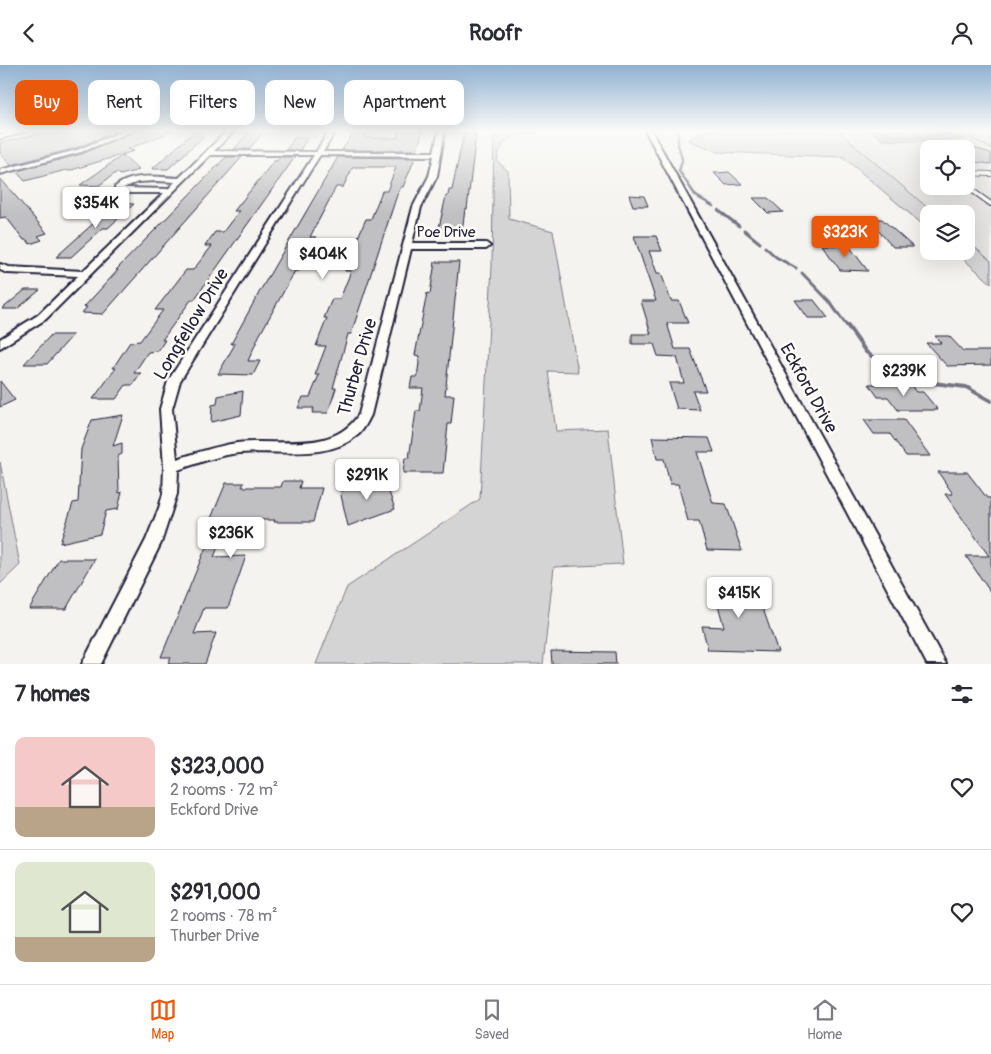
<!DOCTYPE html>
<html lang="en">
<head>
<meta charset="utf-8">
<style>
	body { margin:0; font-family:Pangolin,sans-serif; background:#f7f7f7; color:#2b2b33; height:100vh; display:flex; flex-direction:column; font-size:19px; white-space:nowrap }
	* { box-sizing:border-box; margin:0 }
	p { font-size:16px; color:#7c7c81 }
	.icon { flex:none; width:28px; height:28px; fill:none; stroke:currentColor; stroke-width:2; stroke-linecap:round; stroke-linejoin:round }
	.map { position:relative; height:599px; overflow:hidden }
	.side { display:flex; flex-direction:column; background:#fff; flex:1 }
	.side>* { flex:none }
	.top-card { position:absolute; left:15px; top:15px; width:500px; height:45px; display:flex; gap:10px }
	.buttons { position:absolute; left:920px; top:75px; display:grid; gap:10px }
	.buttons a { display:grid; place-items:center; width:55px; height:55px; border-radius:10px; background:#fff; box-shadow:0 5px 20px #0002; font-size:25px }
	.price { position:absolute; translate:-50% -42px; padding:0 11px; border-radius:5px; background:#fff; color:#222; font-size:16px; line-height:32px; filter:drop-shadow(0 1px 2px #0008) }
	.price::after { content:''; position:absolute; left:50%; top:30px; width:15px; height:11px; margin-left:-8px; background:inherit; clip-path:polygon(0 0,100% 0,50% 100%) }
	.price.current { background:#ea580c; color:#fff }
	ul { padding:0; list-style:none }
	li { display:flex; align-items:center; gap:15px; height:125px; padding:0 15px }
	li+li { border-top:1px solid #e1e1e2 }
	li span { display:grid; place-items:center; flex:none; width:140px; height:100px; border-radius:10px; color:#555 }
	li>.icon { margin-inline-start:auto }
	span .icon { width:60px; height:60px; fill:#fffc; stroke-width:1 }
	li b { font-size:21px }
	h2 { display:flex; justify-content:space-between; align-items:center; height:60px; padding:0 15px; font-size:21px }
	.chip { padding:0 18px; border-radius:10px; background:#fff; box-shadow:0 5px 20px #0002; font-size:18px; line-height:45px }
	.chip.current { background:#ea580c; color:#fff }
	header { display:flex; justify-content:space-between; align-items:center; height:65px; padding:0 15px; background:#fff; font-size:22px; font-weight:800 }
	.menu { display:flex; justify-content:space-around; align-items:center; height:70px; border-top:1px solid #e1e1e2; background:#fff; font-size:14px; color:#7c7c81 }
	.menu a { display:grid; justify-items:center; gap:2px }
	.menu .current { color:#ea580c }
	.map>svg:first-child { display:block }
	.built { fill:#e4e3e2; fill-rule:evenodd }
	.green { fill:#d5d4d5; stroke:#7c7b88 }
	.water { fill:#acacb2; stroke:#757582 }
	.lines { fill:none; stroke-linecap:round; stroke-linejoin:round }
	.shore { stroke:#59596b; stroke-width:1 }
	.stream-far2 { stroke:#757582; stroke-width:2.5 }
	.stream-far1 { stroke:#757582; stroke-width:3 }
	.stream { stroke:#757582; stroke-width:4 }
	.building { fill:#c0bfc2; stroke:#22223b }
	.service-casing { stroke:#22223b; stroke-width:6 }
	.minor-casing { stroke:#22223b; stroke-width:4 }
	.service { stroke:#fdfcf7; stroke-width:4 }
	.minor { fill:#fdfcf7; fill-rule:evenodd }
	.labels { text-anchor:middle; stroke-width:5; stroke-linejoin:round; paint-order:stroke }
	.far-street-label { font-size:15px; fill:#22223b; stroke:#fdfcf7 }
	.street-label { font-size:18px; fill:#22223b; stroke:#fdfcf7 }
</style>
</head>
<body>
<header><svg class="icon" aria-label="back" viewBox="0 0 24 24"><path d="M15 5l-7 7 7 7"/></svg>Roofr<svg class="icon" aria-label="person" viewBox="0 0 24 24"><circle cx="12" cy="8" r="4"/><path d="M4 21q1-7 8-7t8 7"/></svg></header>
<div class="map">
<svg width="991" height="599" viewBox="0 0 991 599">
	<rect width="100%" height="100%" fill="#f4f3ef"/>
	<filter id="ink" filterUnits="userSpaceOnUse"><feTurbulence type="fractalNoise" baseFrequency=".02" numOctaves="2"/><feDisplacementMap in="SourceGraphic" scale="10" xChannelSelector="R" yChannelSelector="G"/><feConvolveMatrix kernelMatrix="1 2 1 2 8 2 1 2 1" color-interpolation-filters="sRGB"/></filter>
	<g filter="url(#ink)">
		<!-- built -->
		<path class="built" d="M855 65H957L991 84V196L966 175V149H935L838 66ZM929 84H966V121H929Z"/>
		<!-- green -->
		<g class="green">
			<path d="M494 65H545C523 70 501 67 497 96L508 106 509 154 553 166 578 307 548 306 556 366 608 364 623 499 554 502 543 599H316L347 522 480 434 492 201Z"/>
			<path d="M711 65H855L839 67 935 149H929V165L843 92 717 87 688 75 699 68Z"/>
			<path d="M957 65H991V84Z"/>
			<path d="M966 175 991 196V218L954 186H966Z"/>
			<path d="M0 397 20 500 0 519Z"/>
		</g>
		<!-- water -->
		<path class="water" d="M871 65H950L965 74 912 76 882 75Z"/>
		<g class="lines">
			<!-- shore -->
			<path class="shore" d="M879 65C899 77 925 71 947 69L949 65"/>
			<!-- stream-far2 -->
			<g class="stream-far2">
				<path d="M678 65V79L682 94"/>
				<path d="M682 96 679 106 696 131 713 141"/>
				<path d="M718 145 725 150"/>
			</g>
			<!-- stream-far1 -->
			<g class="stream-far1">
				<path d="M723 149 739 161"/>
				<path d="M744 165 760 178"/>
				<path d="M765 182 776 192 796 203"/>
				<path d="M802 208 829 236 847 261"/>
			</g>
			<!-- stream -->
			<g class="stream">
				<path d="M847 260 866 287 885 301"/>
				<path d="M899 312 908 315 966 322 991 336"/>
			</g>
		</g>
		<!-- building -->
		<g class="building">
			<path d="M56 65H120L76 83 11 100 0 88V78Z"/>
			<path d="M137 65 172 66 128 84 134 86 68 106 66 105 25 116 16 106 82 89Z"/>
			<path d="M196 65 203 72 168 104H152Z"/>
			<path d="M251 65H265L249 84H234Z"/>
			<path d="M356 65H369L365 73H397L400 65H423L417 85H342Z"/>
			<path d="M464 68H475V77L467 144H465L462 167H438L446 131H448L449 125H452Z"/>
			<path d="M295 72H308L300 85H286Z"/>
			<path d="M966 81 991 88V99L966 96Z"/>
			<path d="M123 90 139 105 120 110 117 107 98 121 80 120Z"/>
			<path d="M226 92H242L103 249 82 248 87 242H84L118 205H116Z"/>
			<path d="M280 92H295L194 235H191L162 275H165L158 286 148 287 134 308H141L133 320H126L116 334H93L116 303H113L130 277 140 276 163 245H155L169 227 186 205H193L212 181H205L215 167H223L239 146H234L274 96H277Z"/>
			<path d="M338 92 415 93 403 122H401L397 130 351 269H348L333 323H336L328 348H312L314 343H298L303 332H310L319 310H315L326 281H316L327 253H324L332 234H340L351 206H345L358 172 366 154H371L382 126H387L396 102H353L343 122H336L310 172H316L299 206H295L259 271 248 296H260L253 310 218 309 235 279H231L260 226Z"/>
			<path d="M729 107 742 119 726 120 714 108Z"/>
			<path d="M0 113 47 168 38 171 42 175 30 179 27 175H24L6 152 0 153Z"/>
			<path d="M629 130 644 131 648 141H633Z"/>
			<path d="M753 133H768L783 147 768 148Z"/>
			<path d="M116 138 134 139 108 163H103L71 192H56Z"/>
			<path d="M868 154H882L913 182H893Z"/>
			<path d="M634 171H656L662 186H649L657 208H661L671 236H679L688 258H667L675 284H690L706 326H693L700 345 677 344 669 318H684L677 292 658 291 654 279H632V269H651L641 236H656Z"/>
			<path d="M822 180 849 181 868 206 840 205Z"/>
			<path d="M435 197H459L445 330H454L451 359H448L443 408H403L405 393H409L416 346H420L423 323H410L412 312H417L420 291 415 290 427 228 430 229Z"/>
			<path d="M25 225H40L17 244H2Z"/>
			<path d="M795 235H814L828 253H808Z"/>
			<path d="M51 270H73L47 299H24Z"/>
			<path d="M935 271H949L963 286H991V300L947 301 926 278H941Z"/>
			<path d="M0 316 15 335 0 342Z"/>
			<path d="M869 319H910L916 327H923L938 345H898L888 332H878Z"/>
			<path d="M243 326 241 350 211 357 212 340 217 339 218 331Z"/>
			<path d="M123 350 113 381 122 378V389L118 391 119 428 122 427 118 444 106 446 100 469 60 478 73 438 78 437 81 384 92 355Z"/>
			<path d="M864 355H904L930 391H906L890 369H874Z"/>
			<path d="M652 372 709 373 714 387H697L713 438 726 439 742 486 707 485 699 456H688L678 419H670L664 394H657Z"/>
			<path d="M938 407H967L987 433H991V528L966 491H989L945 429H953Z"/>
			<path d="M384 413 395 444 348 461 340 426Z"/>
			<path d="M283 416H301L299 423H322L313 457H274L275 455H229L214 492 246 491 228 543H204L194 569 216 568 205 599H168L171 592H161L208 477H201L226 418H244L242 422H281Z"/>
			<path d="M59 494H95L66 544H29Z"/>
			<path d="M711 514 753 515 778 587 708 585 702 561 724 562Z"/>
			<path d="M551 586 615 587 616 599H552Z"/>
		</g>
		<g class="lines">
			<defs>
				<g id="service">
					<path d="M966 108 991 109"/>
					<path d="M966 121 991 139"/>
				</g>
				<g id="minor">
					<path d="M19 65H30L0 74V70Z"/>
					<path d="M126 65H135L81 87 0 109V105L77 85Z"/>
					<path d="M228 65H235L214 86 316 87 330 65H336L323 87H434L439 65H445L437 111 421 142 412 178H486L490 181 486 184H411L371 350C368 356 364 364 359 369 327 397 278 384 240 388 219 390 198 398 178 405L177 429 161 478 101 599H82L146 475 159 443 163 429 164 402 160 344 168 316 314 90H210L46 254 0 283V274L38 250 78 211 7 208 0 205V199L9 202 83 206 164 128H126L115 126V122C132 107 159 112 179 113ZM320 90 434 91 429 111 413 142 359 349C333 390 278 373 237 378 216 381 196 388 177 394L172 344 180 316ZM156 116 175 117 168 124 123 123 138 117Z"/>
					<path d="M645 65H651L946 599H927Z"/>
				</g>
			</defs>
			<!-- service casing -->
			<use href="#service" class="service-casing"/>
			<!-- minor casing -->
			<use href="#minor" class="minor-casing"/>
			<!-- service -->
			<use href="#service" class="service"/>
			<!-- minor -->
			<use href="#minor" class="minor"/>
		</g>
	</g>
	<!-- sky -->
	<linearGradient id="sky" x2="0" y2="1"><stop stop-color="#90b1d2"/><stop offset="0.44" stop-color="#fafaf8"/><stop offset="1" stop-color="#fafaf8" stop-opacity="0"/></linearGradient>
	<rect width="991" height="149" fill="url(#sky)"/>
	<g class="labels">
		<!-- far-street labels -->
		<g class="far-street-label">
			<text x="446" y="172">Poe Drive</text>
		</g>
		<!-- street labels -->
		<g class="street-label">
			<text transform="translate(191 259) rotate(-59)" y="6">Longfellow Drive</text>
			<text transform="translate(357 302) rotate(-74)" y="6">Thurber Drive</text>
			<text transform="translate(809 323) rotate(61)" y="6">Eckford Drive</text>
		</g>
	</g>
</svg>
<div class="buttons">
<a><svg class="icon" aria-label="locate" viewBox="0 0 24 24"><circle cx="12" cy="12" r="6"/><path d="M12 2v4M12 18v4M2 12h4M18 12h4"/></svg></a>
<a><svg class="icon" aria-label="layers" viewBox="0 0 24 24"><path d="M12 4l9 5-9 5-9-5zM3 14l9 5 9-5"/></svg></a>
</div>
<b class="price" style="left:96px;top:164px">$354K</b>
<b class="price current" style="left:845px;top:193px">$323K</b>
<b class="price" style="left:323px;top:215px">$404K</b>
<b class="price" style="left:904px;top:332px">$239K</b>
<b class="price" style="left:367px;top:436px">$291K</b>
<b class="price" style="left:231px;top:494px">$236K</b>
<b class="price" style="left:739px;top:554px">$415K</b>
<div class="top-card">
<a class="chip current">Buy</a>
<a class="chip">Rent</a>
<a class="chip">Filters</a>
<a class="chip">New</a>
<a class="chip">Apartment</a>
</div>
</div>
<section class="side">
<h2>7 homes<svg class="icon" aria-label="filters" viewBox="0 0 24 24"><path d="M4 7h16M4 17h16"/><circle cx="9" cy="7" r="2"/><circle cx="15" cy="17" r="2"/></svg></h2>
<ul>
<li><span style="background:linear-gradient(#f6c9c9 70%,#b9a48a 0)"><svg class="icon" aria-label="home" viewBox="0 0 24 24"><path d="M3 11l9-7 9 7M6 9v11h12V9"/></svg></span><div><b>$323,000</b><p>2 rooms · 72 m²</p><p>Eckford Drive</p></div><svg class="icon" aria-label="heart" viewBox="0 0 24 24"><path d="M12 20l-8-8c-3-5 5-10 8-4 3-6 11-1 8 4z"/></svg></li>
<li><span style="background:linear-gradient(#dfe7d0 75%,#b9a48a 0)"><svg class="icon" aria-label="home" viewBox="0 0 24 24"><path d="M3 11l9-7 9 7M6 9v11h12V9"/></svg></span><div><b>$291,000</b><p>2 rooms · 78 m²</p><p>Thurber Drive</p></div><svg class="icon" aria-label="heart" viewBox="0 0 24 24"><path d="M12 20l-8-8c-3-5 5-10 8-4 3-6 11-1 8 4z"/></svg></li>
</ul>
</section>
<nav class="menu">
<a class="current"><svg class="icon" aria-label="map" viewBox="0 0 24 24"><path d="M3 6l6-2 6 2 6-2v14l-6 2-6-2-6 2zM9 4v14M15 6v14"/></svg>Map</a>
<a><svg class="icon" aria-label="saved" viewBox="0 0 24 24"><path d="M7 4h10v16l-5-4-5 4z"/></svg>Saved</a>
<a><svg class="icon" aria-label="home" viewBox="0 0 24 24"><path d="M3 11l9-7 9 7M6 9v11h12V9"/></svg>Home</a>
</nav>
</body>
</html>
